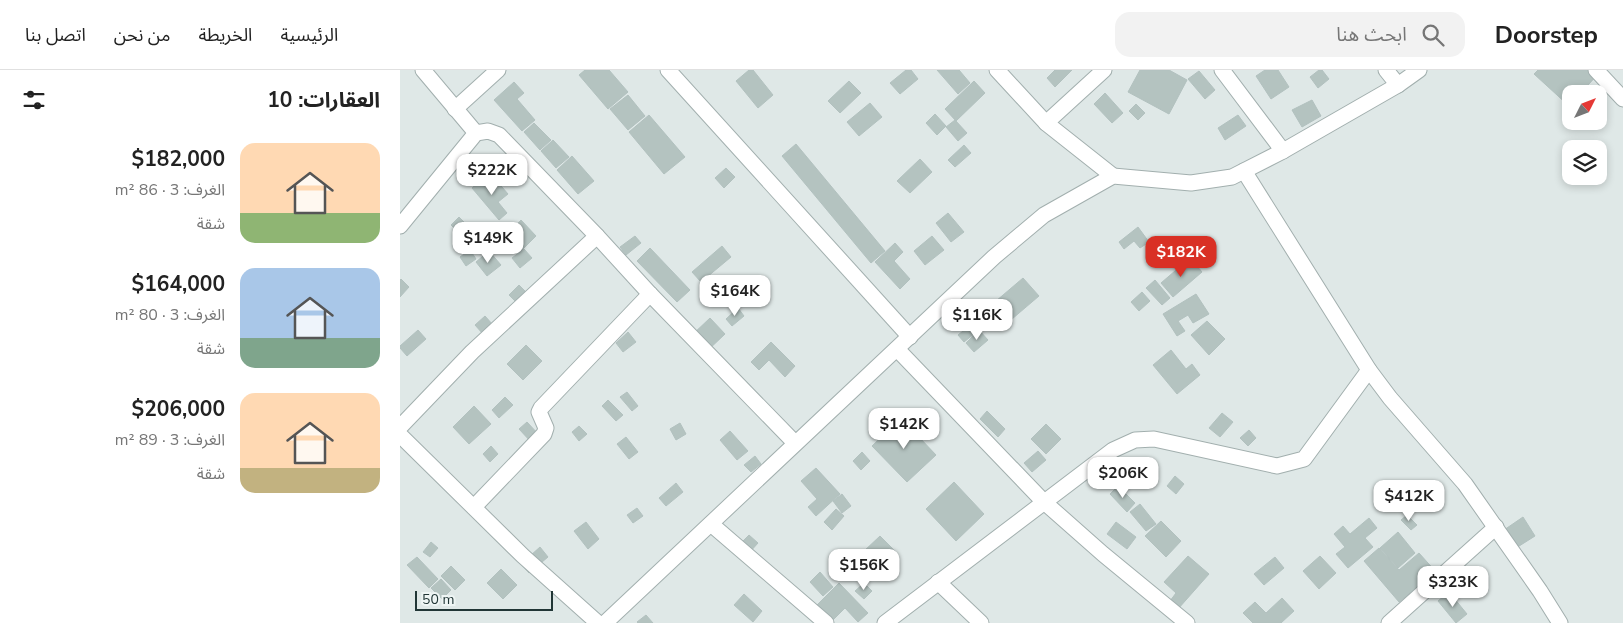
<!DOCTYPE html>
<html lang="ar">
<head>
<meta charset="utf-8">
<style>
	body { margin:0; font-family:"Nunito Sans","Noto Sans Arabic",sans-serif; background:#f2f2f2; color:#222; direction:rtl; height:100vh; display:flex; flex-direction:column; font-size:19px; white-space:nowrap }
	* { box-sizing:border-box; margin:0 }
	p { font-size:16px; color:#767676 }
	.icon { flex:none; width:28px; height:28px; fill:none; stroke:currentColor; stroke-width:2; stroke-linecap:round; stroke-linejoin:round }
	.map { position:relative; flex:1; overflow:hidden; direction:ltr }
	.details { display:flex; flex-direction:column; background:#fff; width:400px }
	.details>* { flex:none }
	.needle { width:32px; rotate:48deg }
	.fabs { position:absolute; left:1162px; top:15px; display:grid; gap:10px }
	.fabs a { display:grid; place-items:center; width:45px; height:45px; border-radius:10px; background:#fff; box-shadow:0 2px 8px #0003; font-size:25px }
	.scale { position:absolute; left:15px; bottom:12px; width:138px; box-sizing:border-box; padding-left:5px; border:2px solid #213636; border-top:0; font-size:14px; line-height:18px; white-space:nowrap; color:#213636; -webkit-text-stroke:4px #eef5f4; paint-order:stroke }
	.price { position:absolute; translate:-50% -42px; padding:0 11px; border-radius:10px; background:#fff; color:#222; font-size:16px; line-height:32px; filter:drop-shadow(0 1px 2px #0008) }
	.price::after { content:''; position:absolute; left:50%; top:30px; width:15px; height:11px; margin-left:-8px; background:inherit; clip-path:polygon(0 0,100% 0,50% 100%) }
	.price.current { background:#d93025; color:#fff }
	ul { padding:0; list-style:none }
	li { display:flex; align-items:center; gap:15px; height:125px; padding:0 20px }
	li span { display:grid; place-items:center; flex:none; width:140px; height:100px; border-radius:15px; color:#555 }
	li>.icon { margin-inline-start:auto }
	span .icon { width:60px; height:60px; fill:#fffc; stroke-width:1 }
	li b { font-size:21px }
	h2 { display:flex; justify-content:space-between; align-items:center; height:60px; padding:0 20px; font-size:21px }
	header { display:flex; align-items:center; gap:30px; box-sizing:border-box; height:70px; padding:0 25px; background:#fff; border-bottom:1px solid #e0e0e0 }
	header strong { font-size:24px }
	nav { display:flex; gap:28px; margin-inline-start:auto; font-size:18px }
	.search { width:350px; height:45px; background:#f2f2f2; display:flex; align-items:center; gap:12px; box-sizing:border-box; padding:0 18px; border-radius:15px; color:#767676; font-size:19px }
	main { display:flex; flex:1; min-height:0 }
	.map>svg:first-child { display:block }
	.building { fill:#b4c3c0; stroke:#b2c1bf }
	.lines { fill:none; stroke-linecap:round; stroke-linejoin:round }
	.minor-casing { stroke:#a2afae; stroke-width:17 }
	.minor { stroke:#fff; stroke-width:15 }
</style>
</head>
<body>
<header>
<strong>Doorstep</strong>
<div class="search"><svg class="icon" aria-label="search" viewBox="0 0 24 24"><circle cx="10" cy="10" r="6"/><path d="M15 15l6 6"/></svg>ابحث هنا</div>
<nav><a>الرئيسية</a><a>الخريطة</a><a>من نحن</a><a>اتصل بنا</a></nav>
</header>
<main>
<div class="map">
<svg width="1223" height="553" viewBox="0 0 1223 553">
	<rect width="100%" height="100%" fill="#dfe8e7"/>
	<!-- building -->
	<g class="building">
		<path d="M185 0H209L228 22 208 39 179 5Z"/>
		<path d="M349 0H353L373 25 358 38 336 11Z"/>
		<path d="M506 0H511L518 9 500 24 490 13Z"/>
		<path d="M537 0H559L570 13 558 24Z"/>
		<path d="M655 0H672L655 17 647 8Z"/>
		<path d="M740 0H769L787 10 769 44 728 22Z"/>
		<path d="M865 0H878L889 17 871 29 856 6Z"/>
		<path d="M919 0H922L929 9 918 18 910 7Z"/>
		<path d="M1138 0H1194L1198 4 1180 24H1171V34L1169 36 1134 4Z"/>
		<path d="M799 1 815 20 805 29 788 9Z"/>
		<path d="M449 11 461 23 440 43 428 31Z"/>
		<path d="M574 11 585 23 556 51 545 39Z"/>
		<path d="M114 12 124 23 117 29 135 50 122 61 94 30Z"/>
		<path d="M705 23 723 43 712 53 694 34Z"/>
		<path d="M228 25 245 46 228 60 210 39Z"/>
		<path d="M912 30 921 46 902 57 892 40Z"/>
		<path d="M470 33 482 47 459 66 447 52Z"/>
		<path d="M736 34 745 43 738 50 729 41Z"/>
		<path d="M535 44 546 56 537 65 526 53Z"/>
		<path d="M249 45 285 87 264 104 229 62Z"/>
		<path d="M838 45 846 56 825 70 818 58Z"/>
		<path d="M555 50 567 63 558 71 546 57Z"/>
		<path d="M134 53 151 70 140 80 124 62Z"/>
		<path d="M153 70 169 87 156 98 141 81Z"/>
		<path d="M396 74 485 181 471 193 382 86Z"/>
		<path d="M564 75 571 83 555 97 548 90Z"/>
		<path d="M172 86 194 111 178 124 157 100Z"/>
		<path d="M520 89 532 102 510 123 497 111Z"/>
		<path d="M326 98 335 107 324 118 315 108Z"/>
		<path d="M84 107 91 114 96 110 108 124 98 132 107 143 99 150 72 118Z"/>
		<path d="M548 143 564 162 551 172 536 153Z"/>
		<path d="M59 147 79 167 71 175 51 155Z"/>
		<path d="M121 150 136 166 121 181 106 166Z"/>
		<path d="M738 157 749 172 740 178 734 171 724 179 719 172Z"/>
		<path d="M235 166 241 173 226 185 220 177Z"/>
		<path d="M532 166 544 180 525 195 514 181Z"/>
		<path d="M495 173 503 182 494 191 510 209 500 219 475 192Z"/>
		<path d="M322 176 331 187 301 212 292 202Z"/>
		<path d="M250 178 290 220 277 232 237 191Z"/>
		<path d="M124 179 132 188 120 198 112 188Z"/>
		<path d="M70 180 76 189 66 196 60 187Z"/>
		<path d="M89 181 101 195 87 206 76 192Z"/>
		<path d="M790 188 802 202 773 227 761 213Z"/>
		<path d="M623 208 639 226 612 249 596 231Z"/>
		<path d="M1 209 9 217 0 227V210Z"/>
		<path d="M318 210 327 218 314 231 306 222Z"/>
		<path d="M755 210 770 228 762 235 746 218Z"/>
		<path d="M119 215 128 224 118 234 109 225Z"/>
		<path d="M742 222 750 231 739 241 731 232Z"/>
		<path d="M796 224 809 244 793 253 788 245 778 251 785 261 777 266 763 244Z"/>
		<path d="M338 238 344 246 332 256 326 249Z"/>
		<path d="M85 246 93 255 83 264 75 255Z"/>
		<path d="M310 248 325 264 306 282 291 266Z"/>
		<path d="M807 251 825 269 809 285 791 265Z"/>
		<path d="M568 257 574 264 564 272 558 265Z"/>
		<path d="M18 260 26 269 7 286 0 278V276Z"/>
		<path d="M579 260 588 270 574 282 566 273Z"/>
		<path d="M228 262 236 272 223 282 216 273Z"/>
		<path d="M371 272 395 296 385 307 369 290 359 300 351 292Z"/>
		<path d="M126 275 142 291 123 310 107 294Z"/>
		<path d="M771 280 786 299 792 294 800 305 777 324 753 295Z"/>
		<path d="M227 322 238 336 232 341 220 327Z"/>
		<path d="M105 327 113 335 99 348 92 340Z"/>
		<path d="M208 330 223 345 216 351 202 336Z"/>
		<path d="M74 336 91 354 69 374 53 357Z"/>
		<path d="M587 341 605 359 598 367 580 349Z"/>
		<path d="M822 343 833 352 820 367 809 358Z"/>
		<path d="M501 348 536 385 507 412 472 376Z"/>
		<path d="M127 352 140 366 132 373 119 359Z"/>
		<path d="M280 353 286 364 276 370 270 359Z"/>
		<path d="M646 354 661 369 646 384 631 369Z"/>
		<path d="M179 356 187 364 179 371 172 362Z"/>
		<path d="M849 360 856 368 848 376 840 368Z"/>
		<path d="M330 361 348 381 337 390 320 370Z"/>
		<path d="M226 367 238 382 229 389 217 374Z"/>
		<path d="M91 376 98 384 90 392 83 384Z"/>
		<path d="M638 381 646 390 632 402 624 393Z"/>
		<path d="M462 382 470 391 461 400 453 391Z"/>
		<path d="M355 386 361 394 351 402 344 395Z"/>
		<path d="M416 398 440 424 416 446 408 437 417 429 401 411Z"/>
		<path d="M775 406 784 414 776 424 767 416Z"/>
		<path d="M554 412 584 444 556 471 526 439Z"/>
		<path d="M276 413 283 422 266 436 259 428Z"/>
		<path d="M718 416 735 433 727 442 710 424Z"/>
		<path d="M442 424 451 436 442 443 433 431Z"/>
		<path d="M740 434 756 454 746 461 730 442Z"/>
		<path d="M237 438 243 446 233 453 227 445Z"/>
		<path d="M436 439 444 446 432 460 424 452Z"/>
		<path d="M1007 445 1017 455 1011 460 1001 450Z"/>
		<path d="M1123 447 1135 466 1116 478 1104 460Z"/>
		<path d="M969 448 977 458 965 468 973 477 948 498 936 484 945 477 934 464 943 456 950 464Z"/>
		<path d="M761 451 781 471 766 487 745 466Z"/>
		<path d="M186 452 199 469 188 479 174 461Z"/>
		<path d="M716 452 736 467 727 479 707 464Z"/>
		<path d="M998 462 1015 483 998 498 980 478Z"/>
		<path d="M349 465 358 473 349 483 340 474Z"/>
		<path d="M480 466 496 482 478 499 463 482Z"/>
		<path d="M31 472 38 478 30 487 23 482Z"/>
		<path d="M140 477 148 487 129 503 121 494Z"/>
		<path d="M979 478 999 500 1019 483 1036 502 999 532 964 491Z"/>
		<path d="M788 486 809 504 778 539 770 531 776 523 764 512Z"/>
		<path d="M920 486 936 503 919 519 903 501Z"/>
		<path d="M17 487 38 509 29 518 7 495Z"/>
		<path d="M875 487 884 498 864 515 854 504Z"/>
		<path d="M51 496 65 510 55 520 41 506Z"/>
		<path d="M101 499 117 515 103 529 87 513Z"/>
		<path d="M420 502 433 517 423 526 410 512Z"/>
		<path d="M41 509 51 520 42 529 31 518Z"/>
		<path d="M439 513 468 543 458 552 445 538 430 553 412 540Z"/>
		<path d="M464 513 472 521 464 529 455 521Z"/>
		<path d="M1049 522 1067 544 1056 553 1038 531Z"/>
		<path d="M344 524 362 541 353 552 334 535Z"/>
		<path d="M882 528 894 541 881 553H853L843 543 855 532 866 543Z"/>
		<path d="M246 545 253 553H238L237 552Z"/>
	</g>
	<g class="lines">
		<defs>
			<g id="minor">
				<path d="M23 0 76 63"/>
				<path d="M268 0 510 267"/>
				<path d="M597 0 646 53 713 106"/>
				<path d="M822 0 883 81"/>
				<path d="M986 0 998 15"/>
				<path d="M1196 0 1223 29"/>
				<path d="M55 39 98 0"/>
				<path d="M646 53 704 0"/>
				<path d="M844 101 969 300 990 328 1065 414 1140 521 1160 553"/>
				<path d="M0 156 76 63 88 61 99 65 197 166 250 224 395 373"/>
				<path d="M497 279 643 431 703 484 787 553"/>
				<path d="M0 357 72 282 197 166"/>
				<path d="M0 365 123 486 198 553"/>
				<path d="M74 437 144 364 146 358 139 342 141 338 250 224"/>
				<path d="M311 454 426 553"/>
				<path d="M538 512 581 553"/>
				<path d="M205 553 594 187 644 145 713 106 791 113 832 107 883 81 998 15 1019 0"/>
				<path d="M485 553 713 380 735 370 754 369 877 396 904 389 969 300"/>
				<path d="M989 553 1096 457"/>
			</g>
		</defs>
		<!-- minor casing -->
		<use href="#minor" class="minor-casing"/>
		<!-- minor -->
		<use href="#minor" class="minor"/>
	</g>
</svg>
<div class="fabs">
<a><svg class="needle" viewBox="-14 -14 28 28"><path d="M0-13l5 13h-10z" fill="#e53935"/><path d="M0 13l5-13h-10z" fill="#767676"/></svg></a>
<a><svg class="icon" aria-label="layers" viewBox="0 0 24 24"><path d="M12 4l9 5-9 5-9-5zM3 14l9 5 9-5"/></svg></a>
</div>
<div class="scale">50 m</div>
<b class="price" style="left:92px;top:126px">$222K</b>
<b class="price" style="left:88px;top:194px">$149K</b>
<b class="price current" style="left:781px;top:208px">$182K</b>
<b class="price" style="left:335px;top:247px">$164K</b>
<b class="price" style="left:577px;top:271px">$116K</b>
<b class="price" style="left:504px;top:380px">$142K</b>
<b class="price" style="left:723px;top:429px">$206K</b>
<b class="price" style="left:1009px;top:452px">$412K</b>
<b class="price" style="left:464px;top:521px">$156K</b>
<b class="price" style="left:1053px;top:538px">$323K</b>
</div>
<section class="details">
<h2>العقارات: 10<svg class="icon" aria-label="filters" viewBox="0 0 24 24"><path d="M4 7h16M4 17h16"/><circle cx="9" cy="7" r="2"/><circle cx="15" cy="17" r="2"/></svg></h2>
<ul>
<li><span style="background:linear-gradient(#ffd9b3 70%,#8fb573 0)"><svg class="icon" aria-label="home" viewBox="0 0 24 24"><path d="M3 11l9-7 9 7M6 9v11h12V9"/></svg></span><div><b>$182,000</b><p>الغرف: 3 · 86 m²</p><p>شقة</p></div></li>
<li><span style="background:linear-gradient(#a9c7e8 70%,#7fa58c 0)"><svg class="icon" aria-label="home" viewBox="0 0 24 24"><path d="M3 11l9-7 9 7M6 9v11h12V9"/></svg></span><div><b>$164,000</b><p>الغرف: 3 · 80 m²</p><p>شقة</p></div></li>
<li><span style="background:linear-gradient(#ffd9b3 75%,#c2b280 0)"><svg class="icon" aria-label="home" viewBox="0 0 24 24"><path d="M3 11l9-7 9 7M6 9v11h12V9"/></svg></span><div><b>$206,000</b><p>الغرف: 3 · 89 m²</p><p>شقة</p></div></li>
</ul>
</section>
</main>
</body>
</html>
